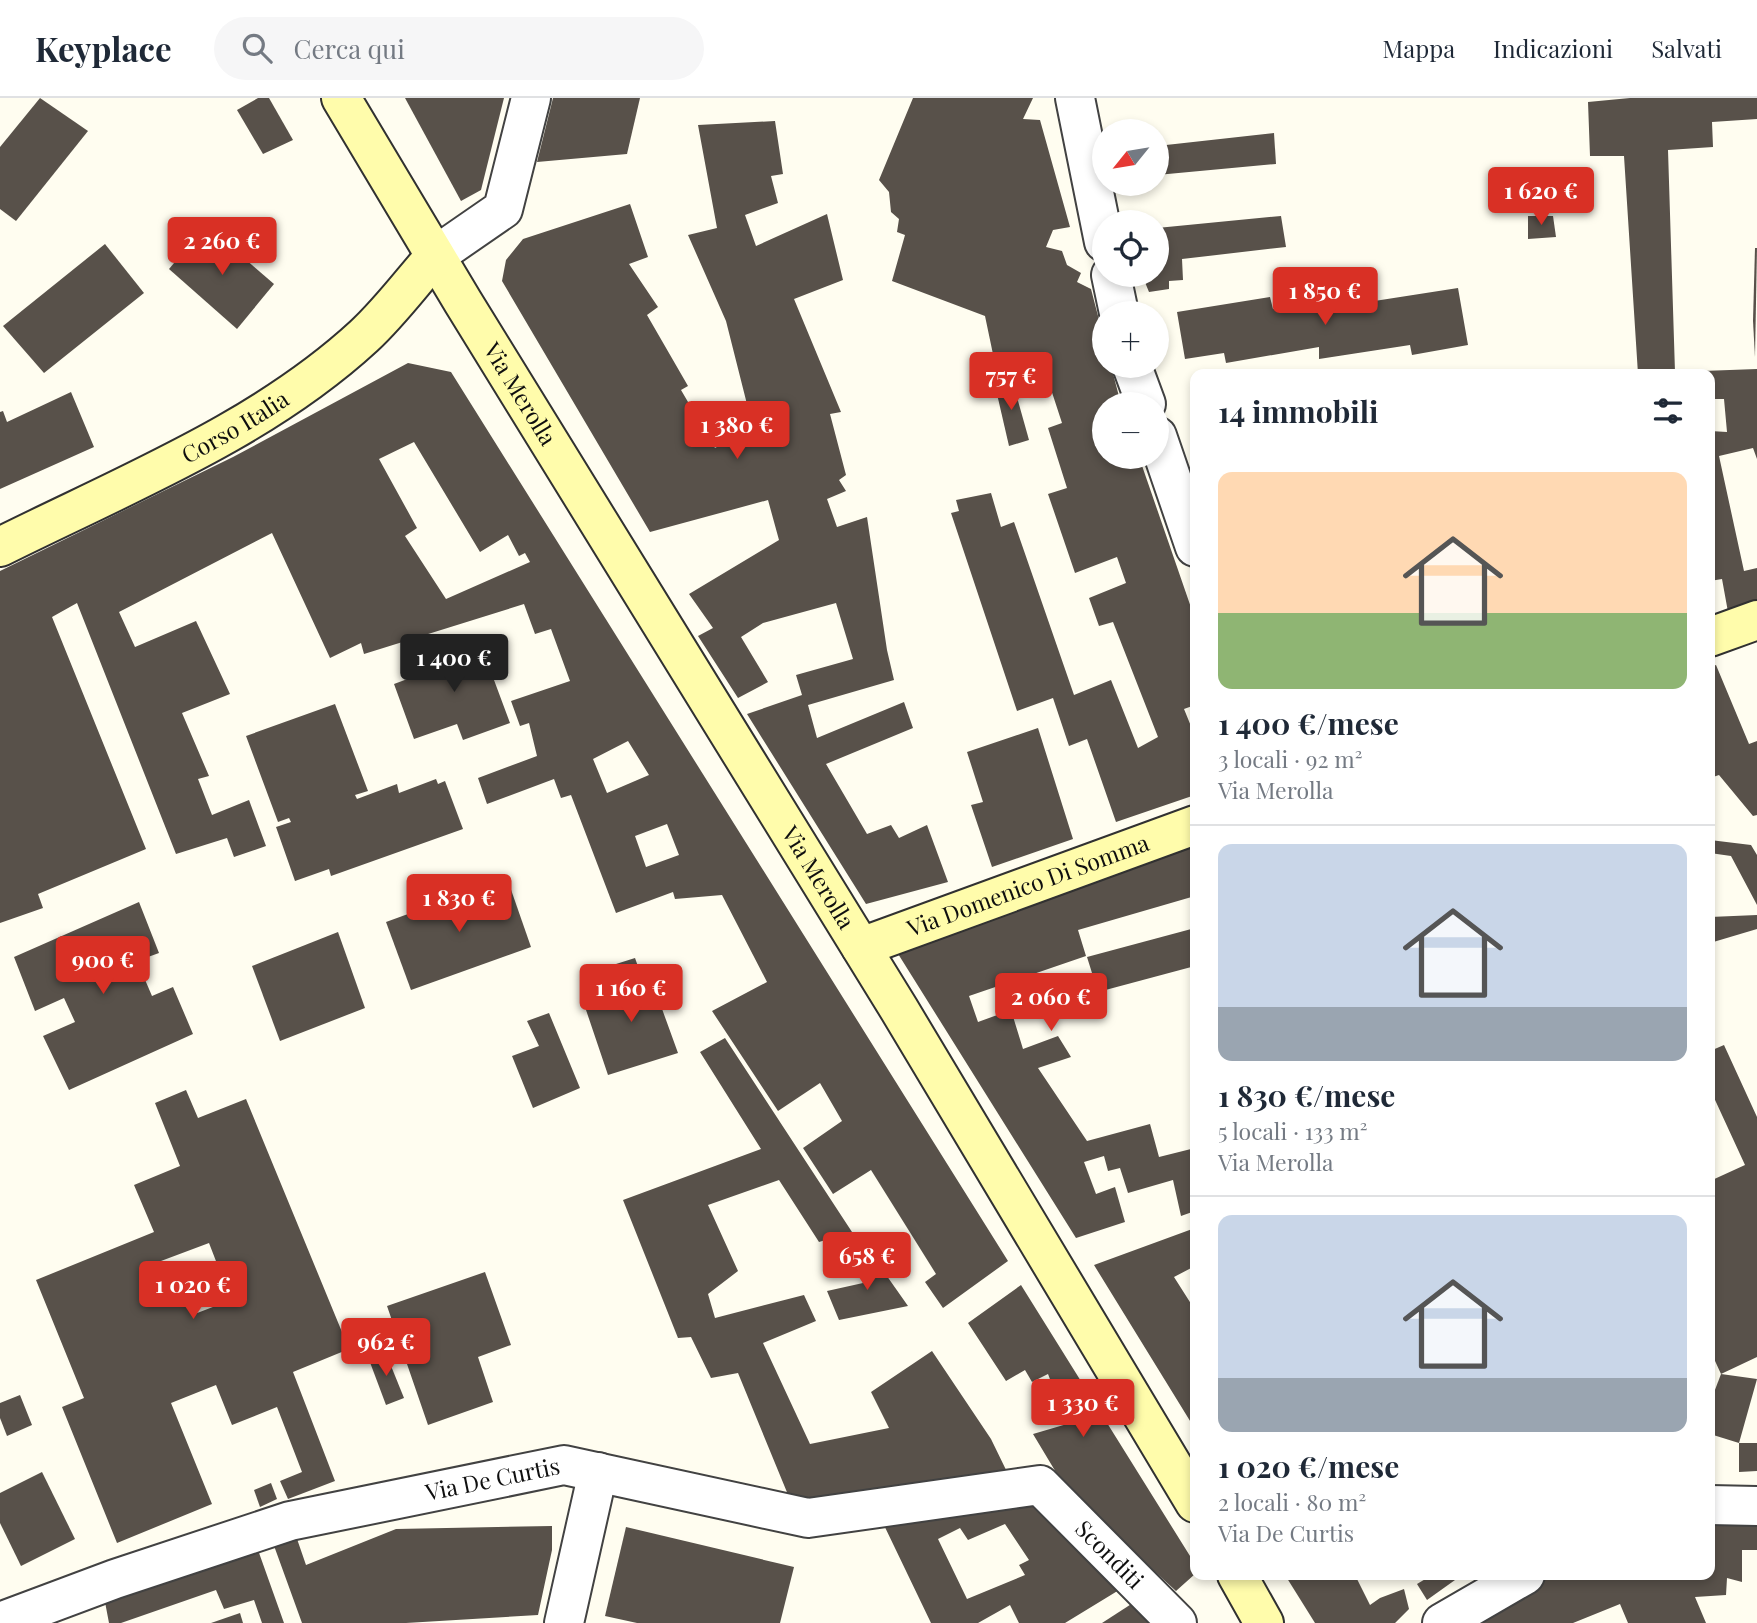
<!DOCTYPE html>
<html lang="it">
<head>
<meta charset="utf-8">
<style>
	body { margin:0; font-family:"Playfair Display",serif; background:#f6f6f7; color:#1f2937; height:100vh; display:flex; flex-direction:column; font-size:26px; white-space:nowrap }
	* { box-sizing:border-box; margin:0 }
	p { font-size:23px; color:#747a83 }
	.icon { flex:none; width:38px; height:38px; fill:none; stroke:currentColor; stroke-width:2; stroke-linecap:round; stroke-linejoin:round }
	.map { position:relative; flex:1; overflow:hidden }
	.panel { position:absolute; left:1190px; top:271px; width:525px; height:1211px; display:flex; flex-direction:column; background:#fff; border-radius:14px; box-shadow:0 4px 10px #0003 }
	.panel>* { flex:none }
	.needle { width:46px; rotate:240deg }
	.buttons { position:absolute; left:1092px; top:21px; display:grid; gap:14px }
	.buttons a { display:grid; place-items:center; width:77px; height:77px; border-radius:50%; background:#fff; box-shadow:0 4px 10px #0003; font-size:35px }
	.price { position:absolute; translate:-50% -60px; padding:0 16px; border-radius:7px; background:#d93025; color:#fff; font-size:23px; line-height:46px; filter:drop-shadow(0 2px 4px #0008) }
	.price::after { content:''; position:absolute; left:50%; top:42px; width:21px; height:16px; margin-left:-10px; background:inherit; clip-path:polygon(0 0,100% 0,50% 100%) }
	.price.current { background:#222; color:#fff }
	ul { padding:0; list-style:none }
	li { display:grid; align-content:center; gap:14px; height:371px; padding:0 28px }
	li+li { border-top:2px solid #e0e1e3 }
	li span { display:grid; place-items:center; height:217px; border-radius:14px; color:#555 }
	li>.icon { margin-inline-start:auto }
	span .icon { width:126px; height:126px; fill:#fffc; stroke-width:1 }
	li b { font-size:30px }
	h2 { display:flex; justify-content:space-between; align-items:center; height:84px; padding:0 28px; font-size:30px }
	header { display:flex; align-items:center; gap:42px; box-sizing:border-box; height:98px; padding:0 35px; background:#fff; border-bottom:2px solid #e0e1e3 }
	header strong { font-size:33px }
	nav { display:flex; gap:38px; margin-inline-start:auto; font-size:24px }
	.search { width:490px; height:63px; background:#f6f6f7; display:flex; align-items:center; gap:18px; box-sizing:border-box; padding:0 24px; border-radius:38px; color:#747a83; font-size:26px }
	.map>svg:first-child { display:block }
	.building { fill:#58514a; fill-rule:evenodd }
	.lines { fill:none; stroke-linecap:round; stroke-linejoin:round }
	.street-casing { stroke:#424242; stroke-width:42 }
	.secondary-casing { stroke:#313131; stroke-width:42 }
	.street { stroke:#fff; stroke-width:38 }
	.secondary { stroke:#fffcab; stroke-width:38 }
	.labels { text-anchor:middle; stroke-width:7; stroke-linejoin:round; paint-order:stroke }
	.street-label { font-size:23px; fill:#0f0f0f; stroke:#fff }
</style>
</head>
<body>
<header>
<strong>Keyplace</strong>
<div class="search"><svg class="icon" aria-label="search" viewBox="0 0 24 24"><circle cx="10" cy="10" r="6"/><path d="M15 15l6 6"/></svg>Cerca qui</div>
<nav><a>Mappa</a><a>Indicazioni</a><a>Salvati</a></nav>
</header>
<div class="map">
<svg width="1757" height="1525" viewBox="0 0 1757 1525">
	<rect width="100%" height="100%" fill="#fffdf0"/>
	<!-- building -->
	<g class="building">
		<path d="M40 0 88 33 16 123 0 111V49Z"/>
		<path d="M258 0H269L293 42 263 56 237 12Z"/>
		<path d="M405 0H504L481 92 461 103Z"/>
		<path d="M553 0H640L627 56 537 64Z"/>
		<path d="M913 0H1033L1023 21 1040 22 1070 129 1053 132 1046 149 1062 153 1067 167 1081 175 1077 184 1091 191 1104 241V268H1111L1121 306H1104V359H1139L1195 521V607L1184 611 1195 638V697L1116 724 1087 641 1069 648 1053 600 1017 613 951 415 959 413 956 402 991 395 1001 429 1014 424 1074 597 1111 582 1138 650 1158 639 1113 524 1099 528 1089 500 1126 485 1117 459 1075 475 1048 396 1067 390 1048 330 1062 325 1046 276 1022 280 1016 260 994 261 985 218 892 183 905 137 897 134 899 121 891 114 889 94 879 82Z"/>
		<path d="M1630 0H1757V21L1712 24 1713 49 1668 52 1675 274 1757 271V361L1753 350 1719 358 1744 473 1757 470V505L1728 514 1722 481 1710 483V333L1727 334 1724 301H1710V276H1638L1624 58H1590L1588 4Z"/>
		<path d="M775 23 783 76 771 78 778 105 745 117 756 148 827 116 843 182 794 201 841 314 830 316 846 377 839 382 846 393 827 401 837 429 867 419 887 552 894 582 808 607 817 640 904 604 913 630 826 666 867 736 891 727 899 740 927 727 948 784 866 806 747 616 802 597 796 577 853 561 836 505 763 525 741 539 768 584 738 600 698 538 713 530 689 496 779 442 768 402 650 434 502 183 506 162 523 141 630 106 648 159 629 166 658 209 647 217 688 288 681 292 715 350 753 330 726 223 688 137 717 130 698 27Z"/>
		<path d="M1274 35 1276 66 1157 77V48Z"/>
		<path d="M1281 118 1286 149 1182 161 1183 182 1169 183V191L1149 194 1142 177H1157V130Z"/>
		<path d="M1528 118H1553L1556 139 1528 141Z"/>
		<path d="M206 127 274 186 237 231 169 171Z"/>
		<path d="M105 146 144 195 44 275 3 228Z"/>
		<path d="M1755 150H1757L1755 259 1753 223Z"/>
		<path d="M1458 190 1468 247 1412 257 1410 247 1319 261V249L1226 265 1224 255 1185 261 1177 214 1270 199 1273 211 1366 195 1368 204Z"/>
		<path d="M408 265 451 274 1008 1163 943 1210 925 1184 936 1176 871 1072 833 1096 803 1050 842 1023 820 985 778 1013 712 913 767 884 722 797 675 801 673 794 616 815 571 697 561 700 554 681 487 706 478 680 537 658 529 625 520 628 511 603 570 583 551 531 535 536 524 506 364 556 361 545 330 560 272 435 119 514 135 549 196 523 230 596 182 615 209 678 198 681 212 717 249 702 266 748 234 759 227 740 176 756 77 505 52 519 146 751 38 796 43 810 0 825V473L233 359ZM414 344 480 454 508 437 519 458 525 455 530 464 446 501 405 438 417 430 379 361ZM628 643 649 677 607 695 593 661ZM667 726 679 757 646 769 635 738Z"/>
		<path d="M1011 278 1029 342 1009 348 994 283Z"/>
		<path d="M71 294 94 349 0 391V314L3 313 7 324Z"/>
		<path d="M478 539 510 625 463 642 457 626 414 641 394 586 437 570 432 556Z"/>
		<path d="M1716 567 1749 646 1757 643V717L1753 718 1719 677 1710 680V569Z"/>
		<path d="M335 606 368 693 355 697 357 701 397 686 399 695 436 681 438 686 445 683 463 731 331 778 329 771 295 783 276 729 291 724 289 720 278 724 246 638Z"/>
		<path d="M1038 630 1073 741 992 769 971 707 983 704 967 654Z"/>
		<path d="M1710 742 1751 747 1757 757V807L1731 758 1710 755Z"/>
		<path d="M1195 746V798L1078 832 1086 858 969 898 978 924 1011 912 1023 951 1058 938 1071 959 1038 970 1087 1043 1150 1026 1159 1059 1195 1050V1113L1181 1118 1173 1082 1128 1095 1120 1070 1108 1073 1104 1058 1084 1064 1096 1096 1115 1089 1125 1124 1076 1140 895 851Z"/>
		<path d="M507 780 531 849 411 892 386 824Z"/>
		<path d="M139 804 159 855 137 863 152 898 173 889 193 936 69 992 43 938 75 924 64 900 35 913 14 859Z"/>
		<path d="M1757 817V831L1710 845V819Z"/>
		<path d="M1195 830V868L1098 894 1087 859Z"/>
		<path d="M338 834 365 910 280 943 252 868Z"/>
		<path d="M635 860 645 888 653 886 678 955 608 977 585 909 626 895 616 866Z"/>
		<path d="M549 915 580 990 533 1010 512 958 539 948 527 923Z"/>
		<path d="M725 940 852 1134 819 1144 779 1082 708 1107 738 1173 708 1196 715 1220 804 1197 816 1223 763 1245 810 1346 889 1330 871 1294 932 1253 991 1341 1009 1378 791 1404 738 1275 711 1280 691 1239 678 1240 623 1102 761 1051 700 954Z"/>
		<path d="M1724 947 1757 1019V1259L1721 1276 1710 1252V1083L1745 1067 1710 991V953Z"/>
		<path d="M186 992 198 1020 246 1001 349 1251 293 1274 335 1383 288 1401 280 1383 302 1374 277 1309 232 1327 216 1287 171 1305 212 1406 117 1445 62 1309 84 1300 36 1182 154 1134 134 1087 180 1068 155 1005ZM209 1145 231 1202 192 1217 185 1200 177 1204 161 1163Z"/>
		<path d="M1195 1130V1168L1174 1179 1195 1212V1331L1094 1167Z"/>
		<path d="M870 1154 908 1208 839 1222 827 1193 863 1185 852 1162Z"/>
		<path d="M485 1174 511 1247 478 1259 493 1304 428 1327 387 1208Z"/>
		<path d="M1021 1187 1195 1466V1476L1176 1493 1047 1375 1057 1376 1033 1336 1067 1326 1048 1276 1032 1284 1025 1272 1006 1283 968 1225Z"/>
		<path d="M385 1253 404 1300 386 1307 368 1259Z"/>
		<path d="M1721 1276 1757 1281 1739 1345 1710 1336V1305Z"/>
		<path d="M20 1297 32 1327 7 1338 0 1320V1305Z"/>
		<path d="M1739 1345H1757V1373L1739 1374Z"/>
		<path d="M42 1374 75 1441 21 1468 0 1425V1395Z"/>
		<path d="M271 1385 277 1401 260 1409 254 1392Z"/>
		<path d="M1039 1401 1124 1489 1065 1525H1019L1010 1507 978 1525H931L882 1423ZM1005 1426 1029 1462 1019 1467 1025 1477 967 1501 938 1441 960 1430 968 1442Z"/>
		<path d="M1710 1419 1757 1420V1452H1742V1484L1727 1480 1726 1497 1695 1499 1706 1525H1628L1620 1506 1573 1525H1455L1541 1477H1710Z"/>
		<path d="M552 1428V1452L538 1517 406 1525H302L273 1445 296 1438 306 1467 396 1431Z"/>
		<path d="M626 1429 794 1469 780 1525H637L605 1518Z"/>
		<path d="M258 1452 284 1525H262L254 1502 224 1511 216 1492 121 1525H109L105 1504Z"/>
		<path d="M1285 1477H1355L1370 1507 1380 1500 1404 1491 1409 1511 1395 1525H1315Z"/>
		<path d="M1432 1477H1462L1427 1502 1417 1486Z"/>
		<path d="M1136 1503 1157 1525H1102Z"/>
		<path d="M240 1515 243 1525H211Z"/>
	</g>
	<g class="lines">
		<defs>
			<g id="street">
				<path d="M1075 0 1104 144"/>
				<path d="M435 158 503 111 531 0"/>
				<path d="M1111 177 1119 215"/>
				<path d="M1132 268 1146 306"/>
				<path d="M1157 338 1195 449"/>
				<path d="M1710 1407 1757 1408"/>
				<path id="s1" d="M0 1524 115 1481 290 1423 564 1367 808 1420 1040 1387 1177 1525"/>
				<path d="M564 1525 598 1374"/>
				<path d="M1442 1525 1525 1477"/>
			</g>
			<g id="secondary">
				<path id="s2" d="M341 0 463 204 899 911 1195 1405"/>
				<path id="s3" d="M0 449C124 387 261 333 364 238 390 214 412 184 435 158"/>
				<path d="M1710 539 1757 522"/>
				<path id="s4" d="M861 849 1195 727"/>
				<path d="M1237 1477 1264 1525"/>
			</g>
		</defs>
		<!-- street casing -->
		<use href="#street" class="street-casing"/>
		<!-- secondary casing -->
		<use href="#secondary" class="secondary-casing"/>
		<!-- street -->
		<use href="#street" class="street"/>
		<!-- secondary -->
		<use href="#secondary" class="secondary"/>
	</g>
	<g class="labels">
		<!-- street labels -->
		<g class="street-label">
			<text dy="8" stroke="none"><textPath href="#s2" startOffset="346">Via Merolla</textPath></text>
			<text dy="8" stroke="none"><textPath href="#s3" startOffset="264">Corso Italia</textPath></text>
			<text dy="8" stroke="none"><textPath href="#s2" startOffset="914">Via Merolla</textPath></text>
			<text dy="8" stroke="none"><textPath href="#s4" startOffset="178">Via Domenico Di Somma</textPath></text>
			<text dy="8" stroke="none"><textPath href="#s1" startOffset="514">Via De Curtis</textPath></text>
			<text dy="8" stroke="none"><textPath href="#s1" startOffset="1169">Sconditi</textPath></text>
		</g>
	</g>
</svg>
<div class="buttons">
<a><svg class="needle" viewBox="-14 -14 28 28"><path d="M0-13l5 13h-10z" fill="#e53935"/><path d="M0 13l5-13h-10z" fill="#747a83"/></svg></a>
<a><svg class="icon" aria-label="locate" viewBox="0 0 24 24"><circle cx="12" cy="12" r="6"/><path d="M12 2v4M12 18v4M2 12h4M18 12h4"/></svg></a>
<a>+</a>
<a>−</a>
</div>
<b class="price" style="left:1541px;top:129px">1 620 €</b>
<b class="price" style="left:222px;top:179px">2 260 €</b>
<b class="price" style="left:1325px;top:229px">1 850 €</b>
<b class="price" style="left:1011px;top:314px">757 €</b>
<b class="price" style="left:737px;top:363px">1 380 €</b>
<b class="price current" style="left:454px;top:596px">1 400 €</b>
<b class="price" style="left:459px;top:836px">1 830 €</b>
<b class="price" style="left:103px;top:898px">900 €</b>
<b class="price" style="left:631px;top:926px">1 160 €</b>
<b class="price" style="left:1051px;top:935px">2 060 €</b>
<b class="price" style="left:867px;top:1194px">658 €</b>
<b class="price" style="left:193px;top:1223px">1 020 €</b>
<b class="price" style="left:386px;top:1280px">962 €</b>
<b class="price" style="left:1083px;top:1341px">1 330 €</b>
<section class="panel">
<h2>14 immobili<svg class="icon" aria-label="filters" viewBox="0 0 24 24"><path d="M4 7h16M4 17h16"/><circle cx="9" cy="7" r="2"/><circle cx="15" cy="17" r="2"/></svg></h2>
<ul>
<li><span style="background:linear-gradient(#ffd9b3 65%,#8fb573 0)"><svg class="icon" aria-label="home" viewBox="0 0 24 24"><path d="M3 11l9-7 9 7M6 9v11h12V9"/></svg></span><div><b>1 400 €/mese</b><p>3 locali · 92 m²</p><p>Via Merolla</p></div></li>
<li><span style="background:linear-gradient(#c9d6e8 75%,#9aa5b1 0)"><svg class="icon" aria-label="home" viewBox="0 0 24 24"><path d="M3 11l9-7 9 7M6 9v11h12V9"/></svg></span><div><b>1 830 €/mese</b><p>5 locali · 133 m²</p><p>Via Merolla</p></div></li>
<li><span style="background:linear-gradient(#c9d6e8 75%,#9aa5b1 0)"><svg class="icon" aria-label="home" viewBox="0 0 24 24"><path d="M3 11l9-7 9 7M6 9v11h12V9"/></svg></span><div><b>1 020 €/mese</b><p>2 locali · 80 m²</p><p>Via De Curtis</p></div></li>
</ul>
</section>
</div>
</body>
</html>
